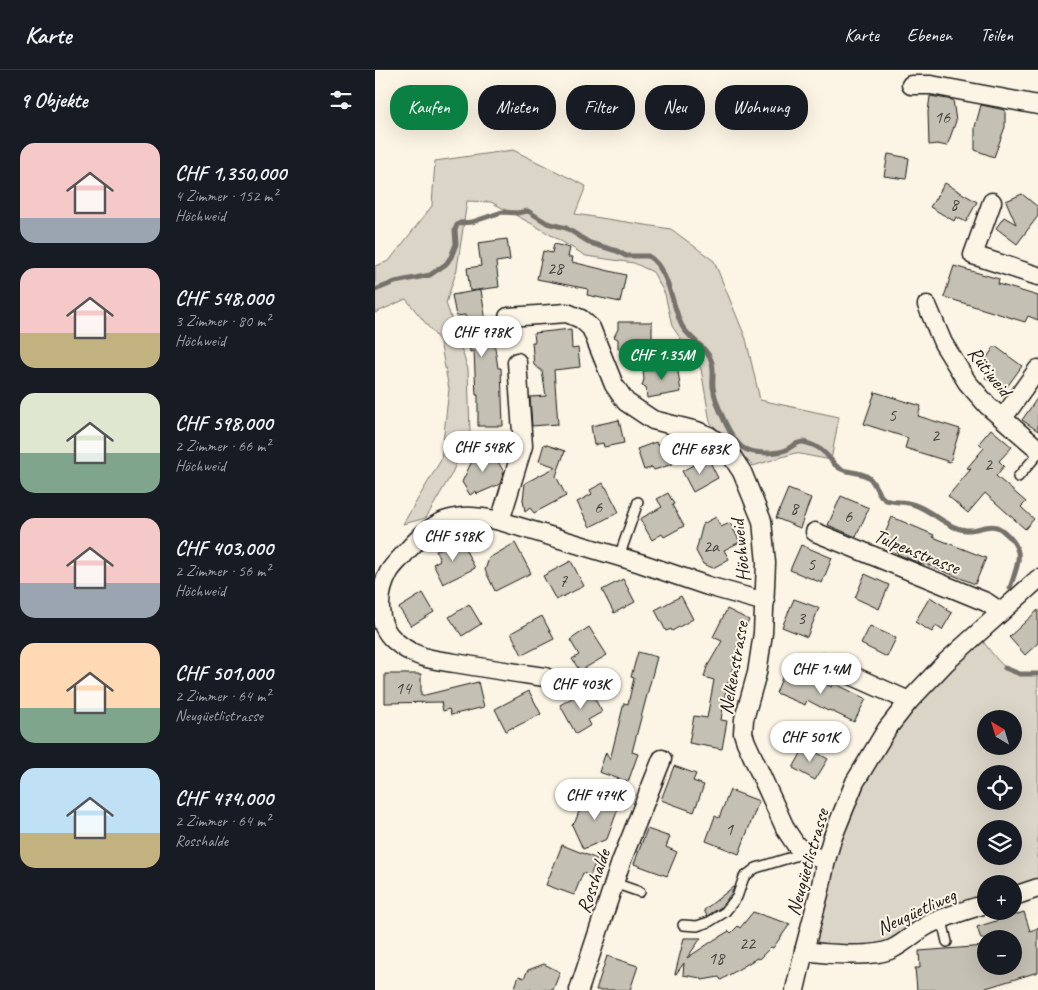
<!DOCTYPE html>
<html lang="de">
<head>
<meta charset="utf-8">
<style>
	body { margin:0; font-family:Caveat,sans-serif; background:#20242c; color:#f1f3f6; height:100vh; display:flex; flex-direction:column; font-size:19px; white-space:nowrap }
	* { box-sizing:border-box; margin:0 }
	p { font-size:16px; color:#9ea1a6 }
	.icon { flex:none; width:28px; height:28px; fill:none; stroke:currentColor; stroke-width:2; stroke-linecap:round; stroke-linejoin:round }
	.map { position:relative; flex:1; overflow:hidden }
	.drawer { display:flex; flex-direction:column; background:#171b24; width:375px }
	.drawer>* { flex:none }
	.guide { position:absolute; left:15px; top:15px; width:475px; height:45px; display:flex; gap:10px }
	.needle { width:32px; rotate:322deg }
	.controls { position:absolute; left:602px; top:640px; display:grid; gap:10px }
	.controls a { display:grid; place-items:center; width:45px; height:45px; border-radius:50%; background:#171b24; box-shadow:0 5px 20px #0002; font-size:25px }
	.price { position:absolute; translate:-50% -42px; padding:0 11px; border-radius:18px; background:#fff; color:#222; font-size:16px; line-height:32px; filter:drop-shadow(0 1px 2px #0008) }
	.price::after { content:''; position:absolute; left:50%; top:30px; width:15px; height:11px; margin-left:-8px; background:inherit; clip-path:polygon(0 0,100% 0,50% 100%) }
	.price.current { background:#0b8043; color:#fff }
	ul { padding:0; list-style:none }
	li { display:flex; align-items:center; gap:15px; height:125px; padding:0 20px }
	li span { display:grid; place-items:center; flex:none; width:140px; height:100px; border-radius:15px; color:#555 }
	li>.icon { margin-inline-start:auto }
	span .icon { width:60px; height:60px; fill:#fffc; stroke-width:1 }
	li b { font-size:21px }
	h2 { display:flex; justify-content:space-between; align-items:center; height:60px; padding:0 20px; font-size:21px }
	.chip { padding:0 18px; border-radius:20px; background:#171b24; box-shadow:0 5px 20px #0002; font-size:18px; line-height:45px }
	.chip.current { background:#0b8043; color:#fff }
	header { display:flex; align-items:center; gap:30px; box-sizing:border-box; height:70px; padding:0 25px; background:#171b24; border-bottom:1px solid #363941 }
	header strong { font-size:24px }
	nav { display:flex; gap:28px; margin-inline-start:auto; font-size:18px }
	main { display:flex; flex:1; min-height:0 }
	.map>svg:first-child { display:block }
	.green { fill:#dbd5c8; stroke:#7c7872; fill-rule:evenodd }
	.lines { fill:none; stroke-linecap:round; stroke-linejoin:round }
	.stream { stroke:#75726c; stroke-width:5 }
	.building { fill:#c4c0b3; stroke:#1c1c1c }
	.service-casing { stroke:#1c1c1c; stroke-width:12 }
	.minor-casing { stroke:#1c1c1c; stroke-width:21 }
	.service { stroke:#fcf5e5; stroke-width:9 }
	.minor { stroke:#fcf5e5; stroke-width:18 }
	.labels { text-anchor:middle; stroke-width:4; stroke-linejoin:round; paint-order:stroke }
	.number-label { font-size:18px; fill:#464542 }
	.street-label { font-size:20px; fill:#1c1c1c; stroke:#fcf5e5 }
</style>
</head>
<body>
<header>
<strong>Karte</strong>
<nav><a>Karte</a><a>Ebenen</a><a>Teilen</a></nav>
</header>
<main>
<section class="drawer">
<h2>9 Objekte<svg class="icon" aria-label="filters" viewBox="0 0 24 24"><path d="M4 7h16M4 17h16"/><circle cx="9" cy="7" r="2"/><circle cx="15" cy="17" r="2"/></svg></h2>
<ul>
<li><span style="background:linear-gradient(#f6c9c9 75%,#9aa5b1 0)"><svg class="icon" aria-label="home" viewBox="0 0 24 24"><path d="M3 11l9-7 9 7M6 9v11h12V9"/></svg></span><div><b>CHF 1,350,000</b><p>4 Zimmer · 152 m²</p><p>Höchweid</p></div></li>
<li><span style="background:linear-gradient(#f6c9c9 65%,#c2b280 0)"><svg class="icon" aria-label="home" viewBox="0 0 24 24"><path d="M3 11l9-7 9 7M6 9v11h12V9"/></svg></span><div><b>CHF 548,000</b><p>3 Zimmer · 80 m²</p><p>Höchweid</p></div></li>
<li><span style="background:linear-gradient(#dfe7d0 60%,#7fa58c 0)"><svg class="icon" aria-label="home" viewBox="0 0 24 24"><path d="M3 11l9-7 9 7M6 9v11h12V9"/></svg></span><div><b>CHF 598,000</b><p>2 Zimmer · 66 m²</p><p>Höchweid</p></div></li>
<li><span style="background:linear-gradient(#f6c9c9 65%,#9aa5b1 0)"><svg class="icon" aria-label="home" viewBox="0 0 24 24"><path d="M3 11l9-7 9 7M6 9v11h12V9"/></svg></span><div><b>CHF 403,000</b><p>2 Zimmer · 56 m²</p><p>Höchweid</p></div></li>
<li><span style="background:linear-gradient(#ffd9b3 65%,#7fa58c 0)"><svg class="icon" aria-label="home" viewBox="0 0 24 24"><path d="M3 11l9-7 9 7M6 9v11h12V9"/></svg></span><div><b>CHF 501,000</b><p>2 Zimmer · 64 m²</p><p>Neugüetlistrasse</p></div></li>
<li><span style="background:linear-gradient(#bfe0f5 65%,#c2b280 0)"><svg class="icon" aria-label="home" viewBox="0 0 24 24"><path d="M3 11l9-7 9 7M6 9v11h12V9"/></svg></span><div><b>CHF 474,000</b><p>2 Zimmer · 64 m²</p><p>Rosshalde</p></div></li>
</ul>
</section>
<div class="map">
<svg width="663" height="920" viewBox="0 0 663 920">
	<rect width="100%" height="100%" fill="#fcf5e5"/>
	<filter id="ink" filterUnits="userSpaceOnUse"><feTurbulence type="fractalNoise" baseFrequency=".02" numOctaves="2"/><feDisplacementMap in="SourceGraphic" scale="10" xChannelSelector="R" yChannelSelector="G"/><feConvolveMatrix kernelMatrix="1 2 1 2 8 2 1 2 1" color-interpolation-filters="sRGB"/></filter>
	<g filter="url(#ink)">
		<!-- green -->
		<g class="green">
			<path d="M138 80 211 116 200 144 296 159 339 191 371 269 385 330 464 347 456 390 420 383 378 396 335 352 326 299 297 256 290 224 278 202 259 193 211 186 159 155 116 132 92 131 82 199 71 233 93 299 95 363 76 405 51 448 28 454 66 390 74 319 65 271 31 229 0 243V196L14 191 57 136 60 91Z"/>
			<path d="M606 569C623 590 632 609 663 605V814L639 821V814H611V829L503 876H443L441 871 457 802 466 767 486 719 523 656 567 606ZM611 649H639V676H611ZM611 704H639V731H611ZM611 759H639V786H611Z"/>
		</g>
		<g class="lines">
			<!-- stream -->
			<g class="stream">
				<path d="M0 220 20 212 55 205 71 194 76 187 81 174 80 160 82 155 85 153 97 152 127 142 142 143 153 141 172 153 191 158 215 173 242 181 251 186H273C294 198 297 236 307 256 314 269 331 276 336 290 340 299 337 308 338 317 340 332 356 372 370 379 379 384 401 384 411 380 416 377 422 372 428 372 429 372 434 374 435 374 444 377 450 382 456 390 458 393 461 396 464 398 472 403 484 401 493 407 501 412 501 425 511 430 519 433 529 431 537 434 556 439 571 458 591 460 604 461 616 451 627 460 652 480 643 492 635 518"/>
				<path d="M630 598 645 604H663"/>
			</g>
		</g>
		<!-- building -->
		<g class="building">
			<path d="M555 26 578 30 581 51 572 76 562 74 554 75 553 42Z"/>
			<path d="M606 35 630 40V57L619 87 600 80V57Z"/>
			<path d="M513 84 534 88 531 109 509 106Z"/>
			<path d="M570 113 602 132 591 152 581 147 579 151 555 137Z"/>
			<path d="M647 124 663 137V146L642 174 621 158 629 147 641 154 631 131Z"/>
			<path d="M132 169 135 190 121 192 124 217 95 221 92 198 106 196 103 173Z"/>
			<path d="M179 174 195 178 193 187H198L197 192 251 205 245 232 212 225 213 219 162 209 168 181 177 183Z"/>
			<path d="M579 196 624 209 623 214 663 226V250L653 246 650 252 569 227Z"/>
			<path d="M106 220 112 258H117L123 298H126L128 356H103V325H101L99 281 95 282 90 245 81 246 77 225Z"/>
			<path d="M243 252H277V279H243V269L239 267 243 259Z"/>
			<path d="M196 259 197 279 203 278 205 297 179 300 183 354 157 356 155 327 171 326 167 301 159 295 157 272H160L159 263Z"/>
			<path d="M620 276 647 296 629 321 610 308 616 299 608 293Z"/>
			<path d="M302 295 306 322 272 328 271 317 267 316 269 309 268 301Z"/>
			<path d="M500 322 546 336 543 346 585 359 575 392 530 378 533 368 489 354Z"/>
			<path d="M663 327V361L647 350Z"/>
			<path d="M244 350 249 373 229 377 228 373 219 375 216 356Z"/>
			<path d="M616 359 637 377 624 391 629 396 621 406 651 432 646 437 659 449 650 459 610 423 593 443 573 426 596 399 592 398 609 378 604 373Z"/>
			<path d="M281 372 282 375 291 372 298 394 279 400 277 397 269 400 262 379Z"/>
			<path d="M169 374 190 381 181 406 191 426 159 443 155 438 150 442 148 430 150 413 181 397 164 391Z"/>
			<path d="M115 378 129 402 125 414 102 424 101 421 95 425 87 412 99 387Z"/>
			<path d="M334 390 343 408 318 422 307 401 324 392 325 395Z"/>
			<path d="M228 413 230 417H231L244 442 215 457 202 432 217 424 215 420Z"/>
			<path d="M413 419 436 428 425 458 401 448Z"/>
			<path d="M293 423 299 434 297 435 309 456 289 467 287 464 277 470 265 449 287 437 282 429Z"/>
			<path d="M466 426 494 438 481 467 453 455Z"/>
			<path d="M341 447 346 457 355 453 365 472 349 480 354 489 338 498 328 494 321 481 328 454Z"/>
			<path d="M517 447 559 465 558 467 611 488 600 514 548 493 547 494 522 484 523 480 506 473Z"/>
			<path d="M85 469 100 498 68 514 58 494 65 490 61 481Z"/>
			<path d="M140 473 156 503 120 521 110 500 114 488Z"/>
			<path d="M426 475 457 488 447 513 415 500Z"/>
			<path d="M196 491 209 516 181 530 168 506Z"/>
			<path d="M490 504 514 515 504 539 480 528Z"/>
			<path d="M248 509 260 532 239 543 227 520Z"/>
			<path d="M48 523 59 542 36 556 24 538Z"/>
			<path d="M306 526 318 549 297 561 296 559 291 561 280 540Z"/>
			<path d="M555 527 572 538 571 540 577 543 567 560 561 556 557 562 540 552Z"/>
			<path d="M419 529 444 538 432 567 407 557Z"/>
			<path d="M94 534 106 554 87 566 74 547Z"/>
			<path d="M352 539 374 550 363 574 354 613H352L346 650 352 651 347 679 314 673 319 646 332 648 339 610 329 607 332 597 347 571 338 567Z"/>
			<path d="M663 540V573L650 585 634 567Z"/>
			<path d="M167 546 179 569 147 585 136 563Z"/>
			<path d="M495 556 521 568 512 587 486 574Z"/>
			<path d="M214 557 232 585 205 601 197 589 204 585 195 570Z"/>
			<path d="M263 582 282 587 257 682 263 684 253 712 224 702 231 682 235 690 249 633 253 634 259 608 256 607Z"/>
			<path d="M411 598 457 617 459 613 491 629 479 652 454 640 453 641 432 630 430 635 401 623Z"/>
			<path d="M10 604H46V626L103 612 109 637 76 645 74 639 68 641 66 632 10 633Z"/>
			<path d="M214 618 227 642 213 650 216 655 201 664 185 635Z"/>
			<path d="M154 621 166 644 138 658V657L131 661 120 639Z"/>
			<path d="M430 676 453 689 440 710 418 698Z"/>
			<path d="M299 696 321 704 318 711 329 715 319 742 286 730Z"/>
			<path d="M355 720 384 731 364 784 331 771 340 746 344 748Z"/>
			<path d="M217 726 244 736 232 769 208 779 197 755 200 752 208 731Z"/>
			<path d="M272 759 295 767 291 777 302 782 292 806 259 794Z"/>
			<path d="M187 775 222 789 215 806 208 803 199 825 171 815Z"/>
			<path d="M358 817 359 818 356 824 346 837 332 846 329 840Z"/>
			<path d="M378 842 415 854 398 878 396 877 384 889 382 888 346 910 344 907 327 910 326 908 308 905 309 893 301 904H300L309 868H326L312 888 342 868H344V867L354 861 356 863 363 856 365 858Z"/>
			<path d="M649 842 655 861 663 858V902L611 918V920H542L540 898H545L544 881 611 876V896H639V869H606L602 857Z"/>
			<path d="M232 886 263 896 255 920H221Z"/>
			<path d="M169 894 185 902 178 920H139L144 906 149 908 153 900Z"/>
		</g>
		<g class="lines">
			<defs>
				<g id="service">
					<path d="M643 407 663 384"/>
					<path d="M244 487 263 432"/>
					<path d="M239 813 265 822"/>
					<path d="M567 850 572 872"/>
					<path d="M308 855 322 856 334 852 350 842 362 827 369 807 381 798 430 783"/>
				</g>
				<g id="minor">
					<path d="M536 15H556L663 35"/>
					<path d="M617 132 598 185 663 206"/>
					<path d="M552 235 568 273 592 312 613 336 663 379"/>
					<path d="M133 247 192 243 206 249 216 258 239 315 251 332 278 350 322 361 334 366 352 379 367 402 387 451 391 493 388 563 382 603 369 649 368 663 371 672 411 760 421 775 430 783 437 786 451 790"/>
					<path d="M633 341 663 299"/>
					<path d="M125 451 148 376 142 292"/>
					<path d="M440 462 611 532 626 542"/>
					<path d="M449 593 534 631"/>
					<path d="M170 607C140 603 110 598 80 593 68 591 54 590 43 585 35 582 27 577 20 571 0 554 2 524 14 502 18 495 26 488 31 482 42 470 54 457 69 451 89 444 106 447 125 451L265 493 333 516 390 532"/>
					<path d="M639 826 663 818"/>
					<path d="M429 881C450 884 498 888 517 879 530 873 540 862 553 855 571 846 592 840 611 834"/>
					<path d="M204 920 246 792 287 689"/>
					<path d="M420 920 429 881 445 820 451 790 457 769 480 712 512 659 534 631 571 592 663 509"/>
				</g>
			</defs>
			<!-- service casing -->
			<use href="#service" class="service-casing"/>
			<!-- minor casing -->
			<use href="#minor" class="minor-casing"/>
			<!-- service -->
			<use href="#service" class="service"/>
			<!-- minor -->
			<use href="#minor" class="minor"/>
		</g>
	</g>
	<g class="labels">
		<!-- number labels -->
		<g class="number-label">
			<text x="567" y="53">16</text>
			<text x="579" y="140">8</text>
			<text x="180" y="204">28</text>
			<text x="517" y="351">5</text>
			<text x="560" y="371">2</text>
			<text x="613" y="400">2</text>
			<text x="223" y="443">6</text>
			<text x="419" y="444">8</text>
			<text x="473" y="452">6</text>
			<text x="336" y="482">2a</text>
			<text x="436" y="500">5</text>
			<text x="188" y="517">7</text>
			<text x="426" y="554">3</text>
			<text x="28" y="624">14</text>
			<text x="354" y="765">1</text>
			<text x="372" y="879">22</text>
			<text x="341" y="894">18</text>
		</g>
		<!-- street labels -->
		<g class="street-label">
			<text transform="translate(615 301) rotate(52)" y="7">Rütiweid</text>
			<text transform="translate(365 481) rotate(-96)" y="7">Höchweid</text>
			<text transform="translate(542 481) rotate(22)" y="7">Tulpenstrasse</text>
			<text transform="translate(358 598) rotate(-80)" y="7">Nelkenstrasse</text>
			<text transform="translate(432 792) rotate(-74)" y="7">Neugüetlistrasse</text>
			<text transform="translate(218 811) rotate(-71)" y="7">Rosshalde</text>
			<text transform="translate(541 841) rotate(-25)" y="7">Neugüetliweg</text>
		</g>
	</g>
</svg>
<div class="controls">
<a><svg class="needle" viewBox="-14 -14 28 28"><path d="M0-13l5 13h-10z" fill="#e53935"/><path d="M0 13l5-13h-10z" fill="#9ea1a6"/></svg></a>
<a><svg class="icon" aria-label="locate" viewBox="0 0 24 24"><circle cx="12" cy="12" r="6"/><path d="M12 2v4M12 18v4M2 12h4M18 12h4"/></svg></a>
<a><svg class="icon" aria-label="layers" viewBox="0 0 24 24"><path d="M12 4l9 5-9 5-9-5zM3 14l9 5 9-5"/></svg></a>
<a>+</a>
<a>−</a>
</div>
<b class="price" style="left:107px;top:288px">CHF 978K</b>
<b class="price current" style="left:287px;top:311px">CHF 1.35M</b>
<b class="price" style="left:108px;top:403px">CHF 548K</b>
<b class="price" style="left:325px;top:405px">CHF 683K</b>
<b class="price" style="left:78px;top:492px">CHF 598K</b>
<b class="price" style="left:446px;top:625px">CHF 1.4M</b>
<b class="price" style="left:206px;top:640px">CHF 403K</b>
<b class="price" style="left:435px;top:693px">CHF 501K</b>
<b class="price" style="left:220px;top:751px">CHF 474K</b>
<div class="guide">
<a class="chip current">Kaufen</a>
<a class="chip">Mieten</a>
<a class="chip">Filter</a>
<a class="chip">Neu</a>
<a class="chip">Wohnung</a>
</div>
</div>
</main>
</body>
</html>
